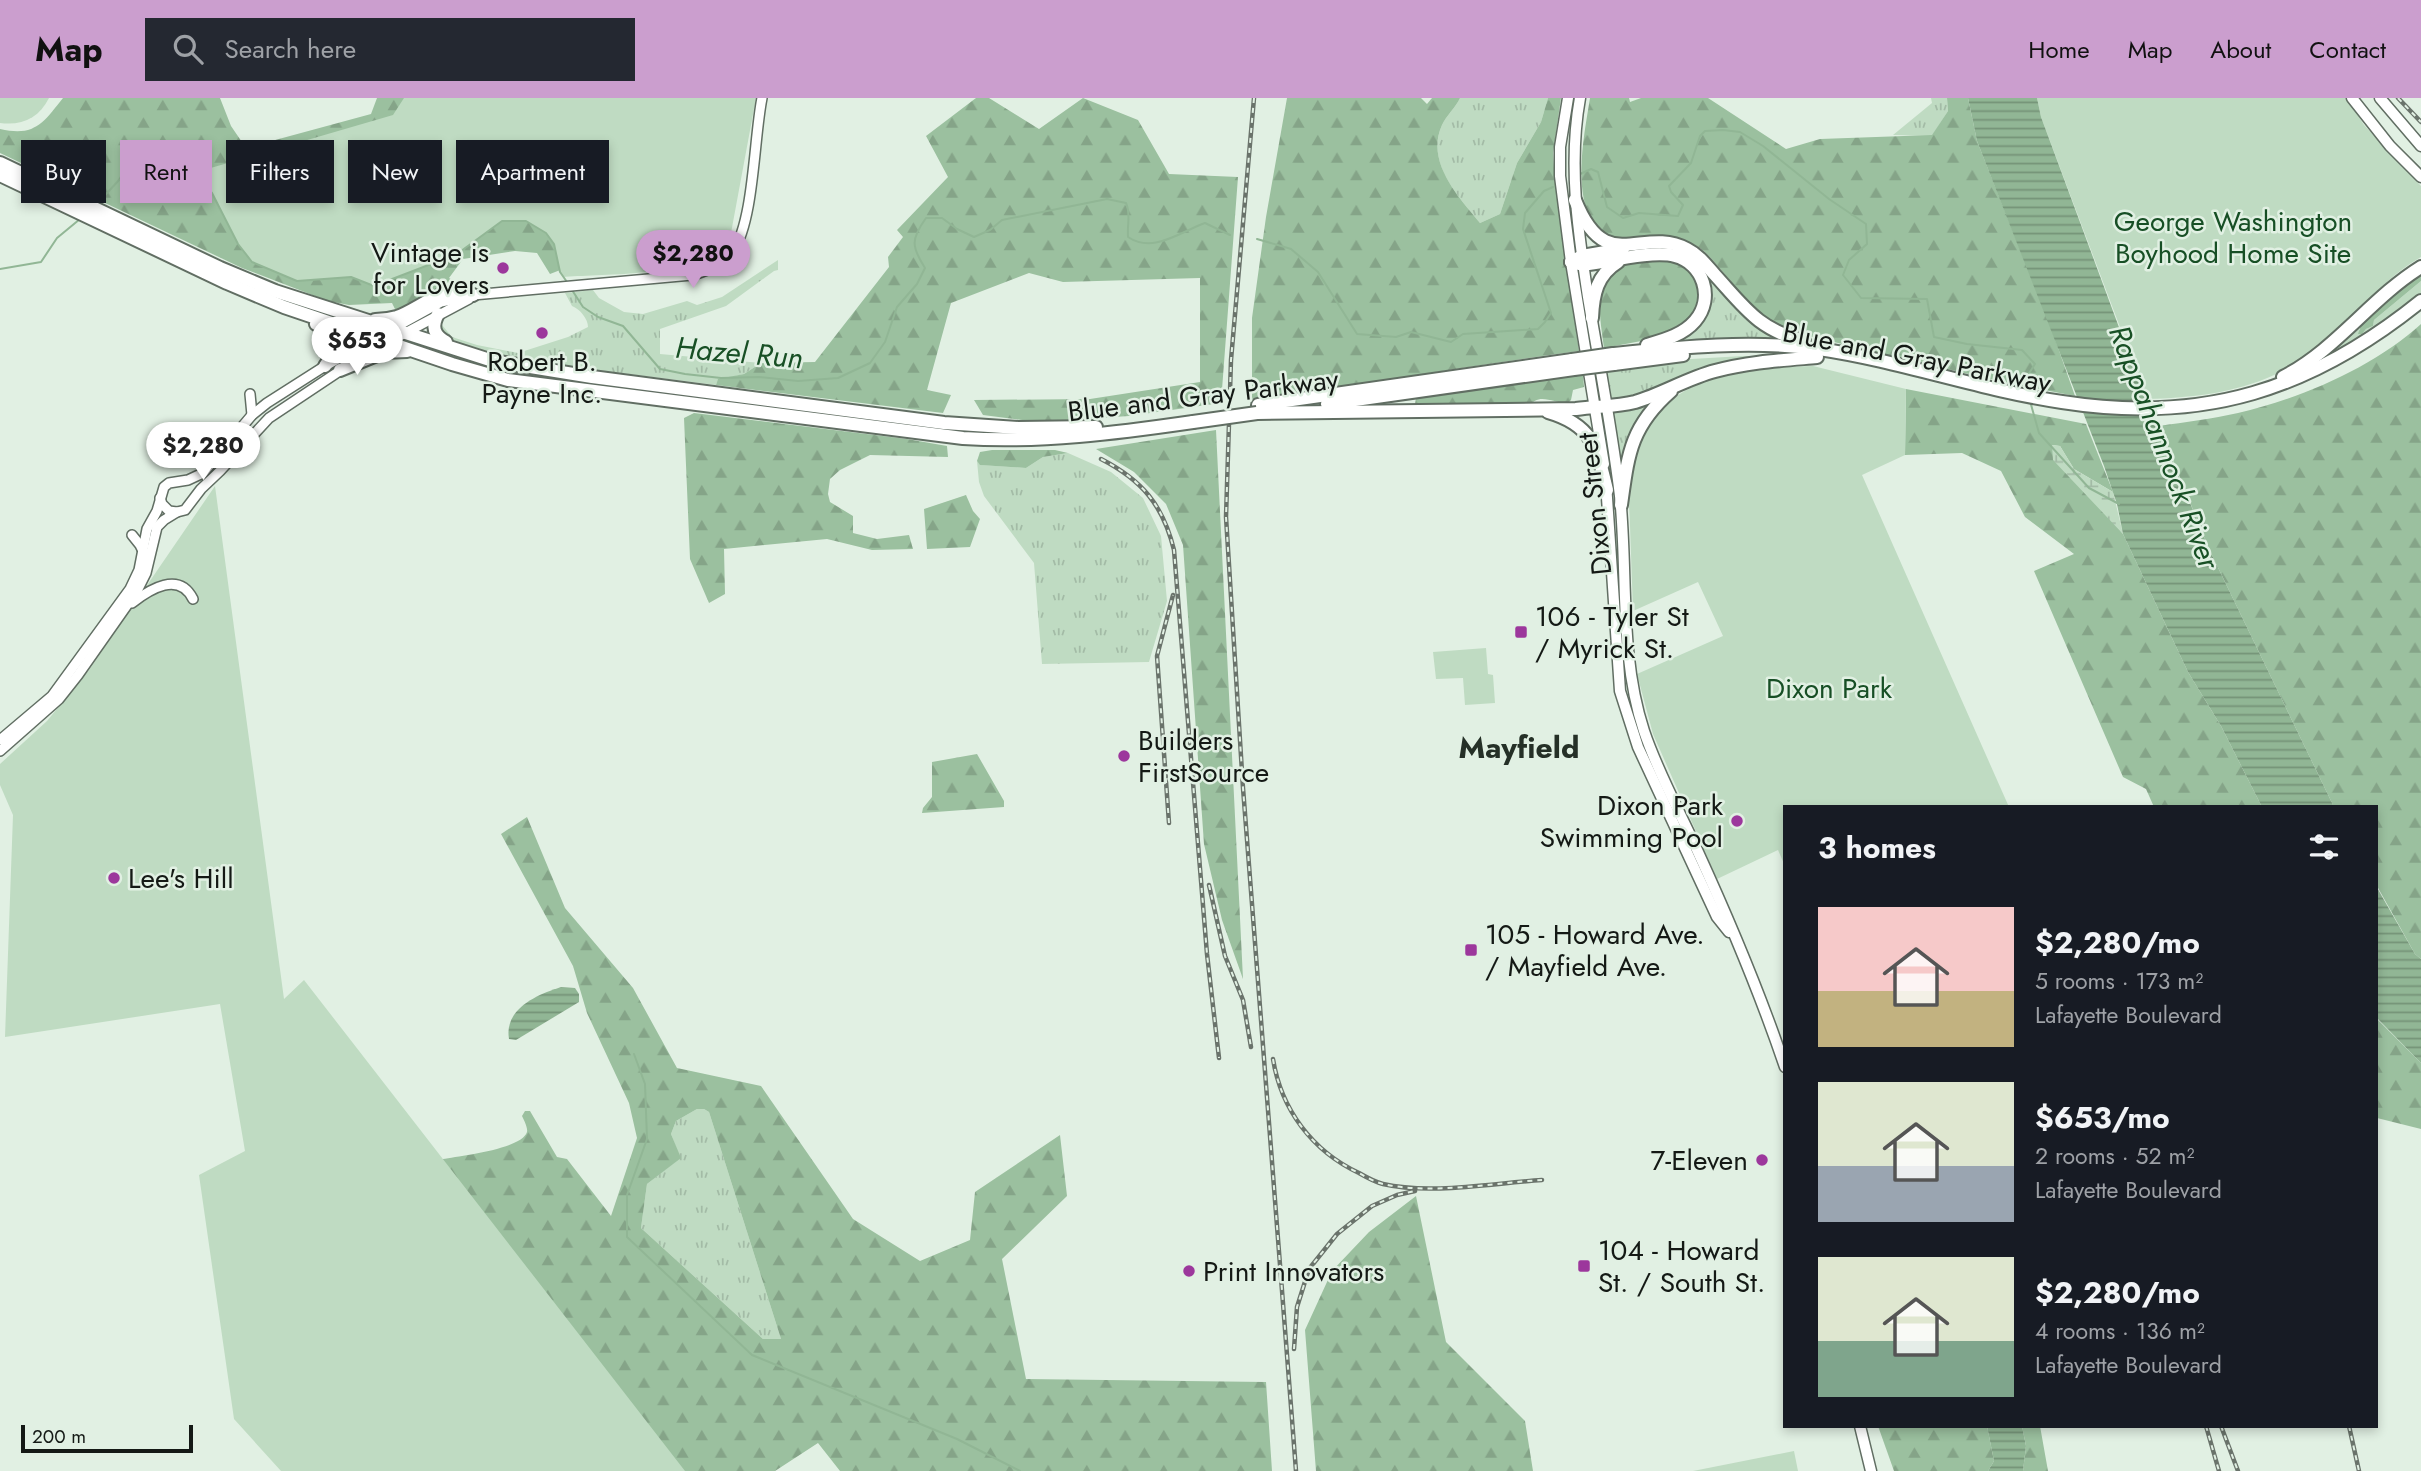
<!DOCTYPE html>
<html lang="en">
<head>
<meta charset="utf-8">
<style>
	body { margin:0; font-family:Jost,sans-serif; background:#242831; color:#f1f3f6; height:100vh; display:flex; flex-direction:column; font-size:26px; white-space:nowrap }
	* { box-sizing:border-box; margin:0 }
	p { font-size:23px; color:#9ea1a6 }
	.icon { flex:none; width:38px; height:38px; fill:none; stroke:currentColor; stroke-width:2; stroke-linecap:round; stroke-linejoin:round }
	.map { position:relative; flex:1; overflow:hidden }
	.sheet { position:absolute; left:1783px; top:707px; width:595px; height:623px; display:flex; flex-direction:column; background:#171b24; border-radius:0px; box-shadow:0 4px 10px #0003 }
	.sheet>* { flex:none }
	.top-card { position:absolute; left:21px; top:42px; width:665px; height:63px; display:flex; gap:14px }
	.scale { position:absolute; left:21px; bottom:18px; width:172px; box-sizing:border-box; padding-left:7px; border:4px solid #141915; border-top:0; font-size:19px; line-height:24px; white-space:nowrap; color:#141915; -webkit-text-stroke:5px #e1f0e3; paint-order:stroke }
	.price { position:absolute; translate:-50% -60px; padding:0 16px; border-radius:24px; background:#fff; color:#222; font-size:23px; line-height:46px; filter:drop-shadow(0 2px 4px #0008) }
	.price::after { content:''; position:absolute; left:50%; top:42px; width:21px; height:16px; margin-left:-10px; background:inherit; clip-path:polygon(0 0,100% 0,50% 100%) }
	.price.on { background:#cb9ece; color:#111 }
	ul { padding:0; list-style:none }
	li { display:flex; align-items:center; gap:21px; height:175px; padding:0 35px }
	li span { display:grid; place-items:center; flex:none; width:196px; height:140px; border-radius:0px; color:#555 }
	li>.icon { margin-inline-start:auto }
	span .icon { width:84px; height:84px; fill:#fffc; stroke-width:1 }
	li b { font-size:30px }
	h2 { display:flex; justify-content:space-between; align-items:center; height:84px; padding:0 35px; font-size:30px }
	.chip { padding:0 24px; border-radius:0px; background:#171b24; box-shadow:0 4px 10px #0003; font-size:24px; line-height:63px }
	.chip.on { background:#cb9ece; color:#111 }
	header { display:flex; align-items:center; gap:42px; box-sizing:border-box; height:98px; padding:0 35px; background:#cb9ece; color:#111 }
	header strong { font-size:33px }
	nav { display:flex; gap:38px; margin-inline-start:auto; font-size:24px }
	.search { width:490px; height:63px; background:#242831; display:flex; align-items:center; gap:18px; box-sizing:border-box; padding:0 24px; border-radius:0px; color:#9ea1a6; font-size:26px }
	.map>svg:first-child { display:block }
	.grass { fill:url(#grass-tufts) }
	.forest { fill:url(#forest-firs); fill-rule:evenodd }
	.wetland { fill:url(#wetland-marsh) }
	.park { fill:#bfdbc2 }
	.water { fill:url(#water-rules) }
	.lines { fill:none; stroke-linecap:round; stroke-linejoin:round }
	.stream { stroke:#91b695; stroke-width:2 }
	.secondary-casing { stroke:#616e63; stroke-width:12 }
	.primary-casing { stroke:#616e63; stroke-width:13 }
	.highway-casing { stroke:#616e63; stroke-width:16 }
	.secondary { stroke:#fff; stroke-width:9 }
	.primary { stroke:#fff; stroke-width:10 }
	.highway { stroke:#fff; stroke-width:12 }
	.rail-casing { stroke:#6a736b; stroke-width:4.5 }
	.rail { stroke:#e1f0e3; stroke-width:2; stroke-dasharray:5; stroke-linecap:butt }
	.highway-bridge-casing { stroke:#616e63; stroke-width:16; stroke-linecap:butt }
	.highway-bridge { stroke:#fff; stroke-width:12 }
	.poi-dot { fill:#9c379c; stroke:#e1f0e3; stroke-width:2.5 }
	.labels { text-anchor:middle; stroke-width:5; stroke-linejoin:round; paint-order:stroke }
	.park-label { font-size:28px; fill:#174f25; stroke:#e1f0e3 }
	.poi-label { font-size:28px; fill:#141915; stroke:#e1f0e3; text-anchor:start }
	.street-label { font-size:28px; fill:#141915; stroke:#e1f0e3 }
	.water-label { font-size:30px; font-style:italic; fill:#185025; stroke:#e1f0e3 }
	.neighbourhood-label { font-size:30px; font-weight:bold; fill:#253027; stroke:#e1f0e3 }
</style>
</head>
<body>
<header>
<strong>Map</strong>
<div class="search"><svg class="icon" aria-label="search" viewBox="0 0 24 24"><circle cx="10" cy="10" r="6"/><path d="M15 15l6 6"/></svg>Search here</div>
<nav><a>Home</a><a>Map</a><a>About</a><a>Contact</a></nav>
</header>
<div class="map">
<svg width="2421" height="1373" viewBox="0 0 2421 1373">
	<defs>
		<pattern id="grass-tufts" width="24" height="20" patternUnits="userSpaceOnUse" patternTransform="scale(1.75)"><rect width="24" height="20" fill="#bfdbc2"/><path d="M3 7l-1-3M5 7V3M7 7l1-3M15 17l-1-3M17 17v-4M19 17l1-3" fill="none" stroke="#a3bba6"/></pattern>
		<pattern id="forest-firs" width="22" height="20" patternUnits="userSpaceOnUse" patternTransform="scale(1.75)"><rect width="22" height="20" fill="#9bc09f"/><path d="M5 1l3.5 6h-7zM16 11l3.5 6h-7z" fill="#85a488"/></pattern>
		<pattern id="wetland-marsh" width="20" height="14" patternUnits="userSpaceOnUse" patternTransform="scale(1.75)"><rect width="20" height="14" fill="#bfdbc2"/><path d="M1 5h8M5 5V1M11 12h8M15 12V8" fill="none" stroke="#a3bba6"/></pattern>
		<pattern id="water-rules" width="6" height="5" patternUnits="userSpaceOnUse" patternTransform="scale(1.75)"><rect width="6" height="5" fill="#91b695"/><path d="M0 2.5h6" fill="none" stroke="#759378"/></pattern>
	</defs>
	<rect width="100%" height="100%" fill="#e1f0e3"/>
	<!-- grass -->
	<g class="grass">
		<path d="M1460 0H1548L1541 24 1517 65 1500 116 1480 125C1459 99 1425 65 1442 27 1446 18 1456 9 1460 0Z"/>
		<path d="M1931 0H1947L1948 13 1932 38 1893 37 1932 5Z"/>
		<path d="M1656 150 1689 157 1751 224 1778 241H1719L1670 245 1701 174 1587 161Z"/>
		<path d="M778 162V172L774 173 726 208 660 231V256L761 265 744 276 718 282 716 287 509 261 442 239 436 230 442 227 452 239 477 247 518 255 568 239 588 229C588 221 580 211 572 208L565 195 593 192 599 200 624 214 643 216 687 203 697 207 722 199Z"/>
		<path d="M2421 183V196L2400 215 2333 260H2316L2363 221 2358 230 2362 236 2366 231 2373 228 2374 222Z"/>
		<path d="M1743 258H1767L1646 296 1611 304 1605 273 1674 262Z"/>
		<path d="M499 268 915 324 914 328 497 275Z"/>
		<path d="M1665 295 1621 378 1611 312Z"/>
		<path d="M1068 355 1111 374 1143 400 1161 438 1167 503 1149 564 1042 566 1034 465 984 398 979 384 977 363 981 367 1026 370 1043 359Z"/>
		<path d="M697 1011H704L709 1014 781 1241H763L641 1130 647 1086 680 1060 671 1036 676 1023Z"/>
	</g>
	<!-- forest -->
	<g class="forest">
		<path d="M63 0H220L231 28 246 50 371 16 377 0H543L668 123 731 135 726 150 710 161 682 171 568 169 550 176 537 155 515 153 463 161 449 180 458 185 433 192 400 211H395L392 205 349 207 328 203 242 170 0 55V31C35 39 43 25 63 0Z"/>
		<path d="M976 0H989L1039 31 1083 0 1138 22 1169 76 1238 79 1221 305 1129 318 1039 324 983 317 974 302 1090 301 1200 284V180L1063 184 1029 175 951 205 927 292 951 297 943 315 716 287 718 281 744 276 761 265 815 264 889 169 888 159 903 139 897 132 948 79 926 38Z"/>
		<path d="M1287 0H1421L1427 6 1432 0H1460C1456 9 1446 18 1442 27 1425 64 1459 99 1480 125L1500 116 1517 65 1541 24 1548 0H1561L1553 55 1555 85 1579 253C1470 268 1362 286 1252 301V220L1266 119Z"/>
		<path d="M1590 0H1629L1630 4 1641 0H1708L1786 51 1820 41 1932 37 1948 13 1947 0H1968L1977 43 2050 227 2075 298 1998 283 1800 236C1792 233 1782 231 1775 226 1754 214 1738 191 1722 173 1715 165 1708 156 1700 150 1679 136 1660 142 1638 143 1560 147 1583 45 1590 0Z"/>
		<path d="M1665 159 1688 168 1703 196 1688 225 1652 241 1604 250C1601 223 1591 185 1620 168 1632 161 1651 161 1665 159Z"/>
		<path d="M2421 173V183L2374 222 2373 228 2366 231 2362 236H2358L2363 221Z"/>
		<path d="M2421 226V861L2415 856 2377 788 2376 709H2334L2209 451 2159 328C2185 324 2212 321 2238 315 2300 301 2374 269 2421 226Z"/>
		<path d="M1583 276 1584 289 1573 292 1571 302 1568 305C1555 306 1538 293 1529 309H1419L1415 306 1416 300 1420 298Z"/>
		<path d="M1906 291 2086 326 2113 394 2074 371 2060 348 2052 347 2123 436 2188 574 2221 628 2262 709H2154L2146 691 2123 679 2034 473 2074 456 2025 419 2001 373 1962 355 1905 357Z"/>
		<path d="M694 315 907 341 947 348 948 359 870 357 840 372 830 381 828 396 830 404 853 418V435L877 441 909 437 913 451 872 452 827 441 724 451 725 496 709 505 690 461 684 320Z"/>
		<path d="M1216 332 1243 881 1222 822 1204 746 1183 447 1166 406 1134 374 1096 351Z"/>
		<path d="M992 352H1055L1068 355 1043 359 1026 370 980 367 977 363 980 354Z"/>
		<path d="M966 397 973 413 980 421 970 449 927 451 924 411Z"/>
		<path d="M977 656 1004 703V709L922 715 923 710 932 699V664Z"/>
		<path d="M527 719 565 810 633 890 677 970 761 988 853 1121 920 1163 970 1142 975 1094 1060 1037 1067 1098 1002 1161 1026 1281 1266 1284 1272 1373H840L818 1345 775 1373H374L443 1061C459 1058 522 1051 527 1034 528 1030 524 1022 522 1018L525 1013H530L557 1059 567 1061 611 1118 637 1040 629 1005 587 915 573 868 501 736ZM697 1011H704L709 1014 781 1241H763L641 1130 647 1086 681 1060 671 1036 676 1023Z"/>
		<path d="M2376 920 2421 965V1031L2377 1020Z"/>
		<path d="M1416 1098 1446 1244 1525 1323 1533 1373H1316L1305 1232 1332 1173 1369 1134Z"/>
		<path d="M1878 1328H1987L1994 1363 1988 1373H1894Z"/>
		<path d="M2022 1328H2040L2048 1373H2023L2026 1348Z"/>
	</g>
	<!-- wetland -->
	<path class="wetland" d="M2052 347 2060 348 2074 371 2113 394 2123 436 2053 362Z"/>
	<!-- park -->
	<g class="park">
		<path d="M0 0H49C39 20 22 28 0 25Z"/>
		<path d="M404 0H756L731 135C730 140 728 147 725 150 703 178 599 176 563 179L560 174 554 146 546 135 526 123H502L457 156 374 188 351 179 297 183 252 164 238 146 212 95 201 83 173 81 393 17Z"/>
		<path d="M2037 0H2347L2364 27 2421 88V159C2388 178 2363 208 2335 233 2318 249 2296 268 2274 277 2235 295 2190 300 2147 301L2041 19Z"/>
		<path d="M1813 268 1906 291 1905 357 1862 377 2009 709H1785V768L1778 752 1717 781 1653 636 1637 576 1723 538 1698 484 1633 513C1632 485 1631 456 1630 428 1630 416 1628 403 1629 391 1639 283 1722 270 1813 268Z"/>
		<path d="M215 388 284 901 304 882 685 1373H281L234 1321 199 1077 245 1053 220 906 5 939 13 717 0 687V666L47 623 89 572Z"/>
		<path d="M1486 550 1488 576 1493 577 1495 605 1465 607 1463 580 1436 581 1433 554Z"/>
		<path d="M1794 1353 1798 1373H1693Z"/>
	</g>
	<!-- water -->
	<g class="water">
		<path d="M1968 0H2037L2041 19 2130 259 2209 451 2334 709H2262L2221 628 2188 574 2123 436 2117 406 2104 368 1977 43Z"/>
		<path d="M2376 788 2415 856 2421 861V965L2377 920Z"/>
		<path d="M561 889 575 890 579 896V904L516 942 509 941C504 911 536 897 561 889Z"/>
		<path d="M1987 1328H2022L2026 1348 2023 1373H1988L1994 1363Z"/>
	</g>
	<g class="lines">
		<!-- stream -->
		<g class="stream">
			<path d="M1578 77 1591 71 1598 74 1607 109 1623 120 1639 115 1678 118 1683 107 1671 94 1669 88 1691 65 1700 38 1705 33 1723 32 1740 34 1763 48 1829 101 1866 126 1867 146 1849 162 1843 177 1861 200 1927 201 1934 239 1967 246 2022 252 2035 266 2024 283 2027 291"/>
			<path d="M97 106 119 82 147 75 173 81 201 83 212 95 238 146 252 164 297 183 351 179 374 188 457 156 502 123H526L546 135 554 146 560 174 567 184"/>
			<path d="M1257 141 1291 151 1318 174 1357 236 1396 239 1411 234 1451 244 1463 236 1538 231 1545 224 1551 215 1523 131 1525 115 1544 93 1553 89"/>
			<path d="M0 171 41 164 57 140 80 121"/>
			<path d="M572 192 583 209 598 219 623 228 660 271 685 276 721 280 759 279 798 283 838 280 870 265 885 244 897 209 917 186 925 170C911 148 911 141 926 120H942L957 131 974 139 990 132 1002 122 1107 101 1126 105C1131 116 1127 126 1128 139 1153 156 1180 134 1205 125L1230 137"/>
			<path d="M2030 303 2039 335 2089 390 2119 406"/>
			<path d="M634 956 645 986 647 1041 627 1097V1139L752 1257 957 1341 1020 1373"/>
		</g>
		<defs>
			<g id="secondary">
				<path d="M364 257 469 201"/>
				<path d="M250 296 252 317"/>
				<path d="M160 400 162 406 169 413 177 414 185 412 201 391 220 373 269 320 344 270"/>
				<path d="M132 437 140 447 144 455"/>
				<path d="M132 505C150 491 179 473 193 501"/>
				<path d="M0 642 52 598 130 491 139 472 147 431 157 413 164 389 169 385 188 382 203 375 252 317 267 305 325 268 441 204 473 197 692 177C708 173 723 166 733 153 754 123 754 39 762 0"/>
				<path d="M0 653 59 601 78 577 137 493 146 475 157 429 164 422 177 414"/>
			</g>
			<g id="primary">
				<path d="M1568 0 1560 49V78L1571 164 1604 366"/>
				<path d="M1580 0C1568 66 1578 133 1588 199 1599 265 1612 331 1620 398 1628 476 1619 557 1644 633 1658 675 1680 714 1698 754 1730 824 1760 895 1785 969"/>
				<path d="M2352 0 2390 48 2421 79"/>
				<path d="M2380 0 2421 48"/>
				<path d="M1606 385 1620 593 1638 649 1717 819 1729 834"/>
				<path d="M1860 1328 1871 1373"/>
			</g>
			<g id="highway">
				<path d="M0 65 220 170 275 193 493 263 592 279 944 325 1018 330 1096 329"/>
				<path d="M0 77 227 185 284 209 452 266 508 282 963 340C1041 345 1117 335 1193 324"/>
				<path d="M1575 102C1606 180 1641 127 1687 151 1699 157 1707 168 1715 177 1745 210 1759 232 1804 243"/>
				<path d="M1571 164 1583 167C1607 164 1653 152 1675 158 1703 165 1715 200 1695 223 1683 237 1664 242 1647 247"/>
				<path d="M1571 164 1582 158 1623 151"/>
				<path d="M438 216C431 229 434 237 446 244"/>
				<path d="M1592 220C1593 196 1597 177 1618 164"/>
				<path d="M375 222C382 222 390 221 397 219 420 211 448 183 473 197"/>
				<path d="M316 226C338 237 339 249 325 268"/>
				<path d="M1613 256C1682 249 1750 242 1819 251 1901 263 1980 292 2062 304 2203 326 2311 292 2421 203"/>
				<path d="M1614 266 1683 257"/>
				<path d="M340 272 384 254 407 253"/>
				<path d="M2283 279C2336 252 2371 200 2421 169"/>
				<path d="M1327 306 1574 271"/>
				<path d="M1258 307 1572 262"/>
				<path d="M1548 314C1593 327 1597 350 1607 392"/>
				<path d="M1257 315 1576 311C1596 308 1616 309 1635 304 1662 296 1688 280 1715 273 1748 264 1783 262 1817 259"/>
				<path d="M1621 407C1628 357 1630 329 1671 293"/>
			</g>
		</defs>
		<!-- secondary casing -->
		<use href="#secondary" class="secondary-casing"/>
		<!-- primary casing -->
		<use href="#primary" class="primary-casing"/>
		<!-- highway casing -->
		<use href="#highway" class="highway-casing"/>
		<!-- secondary -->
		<use href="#secondary" class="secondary"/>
		<!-- primary -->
		<use href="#primary" class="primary"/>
		<!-- highway -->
		<use href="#highway" class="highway"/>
		<defs>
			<g id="rail">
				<path d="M1254 0 1231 262 1226 419 1243 690 1296 1373"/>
				<path d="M2398 0 2421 24"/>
				<path d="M1101 361C1142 382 1163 407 1174 452L1207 856 1219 960"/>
				<path d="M1169 725 1157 558 1173 497"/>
				<path d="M1209 787 1225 858 1243 902 1251 949"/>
				<path d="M1273 961C1281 1011 1312 1053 1359 1075 1366 1079 1375 1084 1383 1086 1431 1097 1493 1085 1542 1082"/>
				<path d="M1294 1251 1297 1209 1309 1171 1337 1136 1372 1108 1397 1097 1415 1093"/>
				<path d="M2206 1328 2219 1373"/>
				<path d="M2221 1328 2238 1373"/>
				<path d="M2349 1328 2359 1373"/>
			</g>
		</defs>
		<!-- rail casing -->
		<use href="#rail" class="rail-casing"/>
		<!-- rail -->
		<use href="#rail" class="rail"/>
		<defs>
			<g id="highway-bridge">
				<path d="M1572 262 1613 256"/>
				<path d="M1574 271 1614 266"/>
				<path d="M1193 324 1257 315"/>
			</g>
		</defs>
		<!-- highway-bridge casing -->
		<use href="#highway-bridge" class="highway-bridge-casing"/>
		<!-- highway-bridge -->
		<use href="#highway-bridge" class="highway-bridge"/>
	</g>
	<!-- markers -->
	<g class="poi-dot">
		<circle cx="503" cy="170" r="7"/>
		<circle cx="542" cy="235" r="7"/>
		<rect x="1514" y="527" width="14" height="14" rx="3.5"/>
		<circle cx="1124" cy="658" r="7"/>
		<circle cx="1737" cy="723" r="7"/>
		<circle cx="114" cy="780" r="7"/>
		<rect x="1464" y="845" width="14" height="14" rx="3.5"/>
		<circle cx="1762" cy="1062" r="7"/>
		<rect x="1577" y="1161" width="14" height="14" rx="3.5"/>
		<circle cx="1189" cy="1173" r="7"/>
	</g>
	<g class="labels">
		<!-- park labels -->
		<g class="park-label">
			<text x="2233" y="133">George Washington<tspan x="2233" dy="32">Boyhood Home Site</tspan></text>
			<text x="1829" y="600">Dixon Park</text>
		</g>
		<!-- poi labels -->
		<g class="poi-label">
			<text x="489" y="164" text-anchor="end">Vintage is<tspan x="489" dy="32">for Lovers</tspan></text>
			<text x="542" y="273" text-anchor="middle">Robert B.<tspan x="542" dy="32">Payne Inc.</tspan></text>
			<text x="1535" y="528">106 - Tyler St<tspan x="1535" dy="32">/ Myrick St.</tspan></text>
			<text x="1138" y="652">Builders<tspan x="1138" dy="32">FirstSource</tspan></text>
			<text x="1723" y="717" text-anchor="end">Dixon Park<tspan x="1723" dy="32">Swimming Pool</tspan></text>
			<text x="128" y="790">Lee's Hill</text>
			<text x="1485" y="846">105 - Howard Ave.<tspan x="1485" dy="32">/ Mayfield Ave.</tspan></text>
			<text x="1748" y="1072" text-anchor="end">7-Eleven</text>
			<text x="1598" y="1162">104 - Howard<tspan x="1598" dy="32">St. / South St.</tspan></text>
			<text x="1203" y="1183">Print Innovators</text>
		</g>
		<!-- street labels -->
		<g class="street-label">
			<text transform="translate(1917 259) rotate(11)" y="10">Blue and Gray Parkway</text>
			<text transform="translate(1203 297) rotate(-7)" y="10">Blue and Gray Parkway</text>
			<text transform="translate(1594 406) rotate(-96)" y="10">Dixon Street</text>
		</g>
		<!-- water labels -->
		<g class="water-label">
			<text transform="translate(739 255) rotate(5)" y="10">Hazel Run</text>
			<text transform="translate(2164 349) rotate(69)" y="10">Rappahannock River</text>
		</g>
		<!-- neighbourhood labels -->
		<g class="neighbourhood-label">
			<text x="1519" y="660">Mayfield</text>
		</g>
	</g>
</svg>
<div class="scale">200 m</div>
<b class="price on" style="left:693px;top:192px">$2,280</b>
<b class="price" style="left:357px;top:279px">$653</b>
<b class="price" style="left:203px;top:384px">$2,280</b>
<div class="top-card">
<a class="chip">Buy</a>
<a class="chip on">Rent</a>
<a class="chip">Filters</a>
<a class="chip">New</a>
<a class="chip">Apartment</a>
</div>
<section class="sheet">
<h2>3 homes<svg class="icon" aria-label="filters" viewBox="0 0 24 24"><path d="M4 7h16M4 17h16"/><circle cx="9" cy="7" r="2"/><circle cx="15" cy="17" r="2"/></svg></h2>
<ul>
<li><span style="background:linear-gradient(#f6c9c9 60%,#c2b280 0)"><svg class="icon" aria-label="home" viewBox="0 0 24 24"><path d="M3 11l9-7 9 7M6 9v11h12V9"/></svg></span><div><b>$2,280/mo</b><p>5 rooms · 173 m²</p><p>Lafayette Boulevard</p></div></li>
<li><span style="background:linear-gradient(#dfe7d0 60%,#9aa5b1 0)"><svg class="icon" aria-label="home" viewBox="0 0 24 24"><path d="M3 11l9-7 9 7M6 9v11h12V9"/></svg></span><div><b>$653/mo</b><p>2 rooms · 52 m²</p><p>Lafayette Boulevard</p></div></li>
<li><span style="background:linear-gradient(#dfe7d0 60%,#7fa58c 0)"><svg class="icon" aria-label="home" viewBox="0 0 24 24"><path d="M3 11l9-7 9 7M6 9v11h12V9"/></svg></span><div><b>$2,280/mo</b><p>4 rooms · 136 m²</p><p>Lafayette Boulevard</p></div></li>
</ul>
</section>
</div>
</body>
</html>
